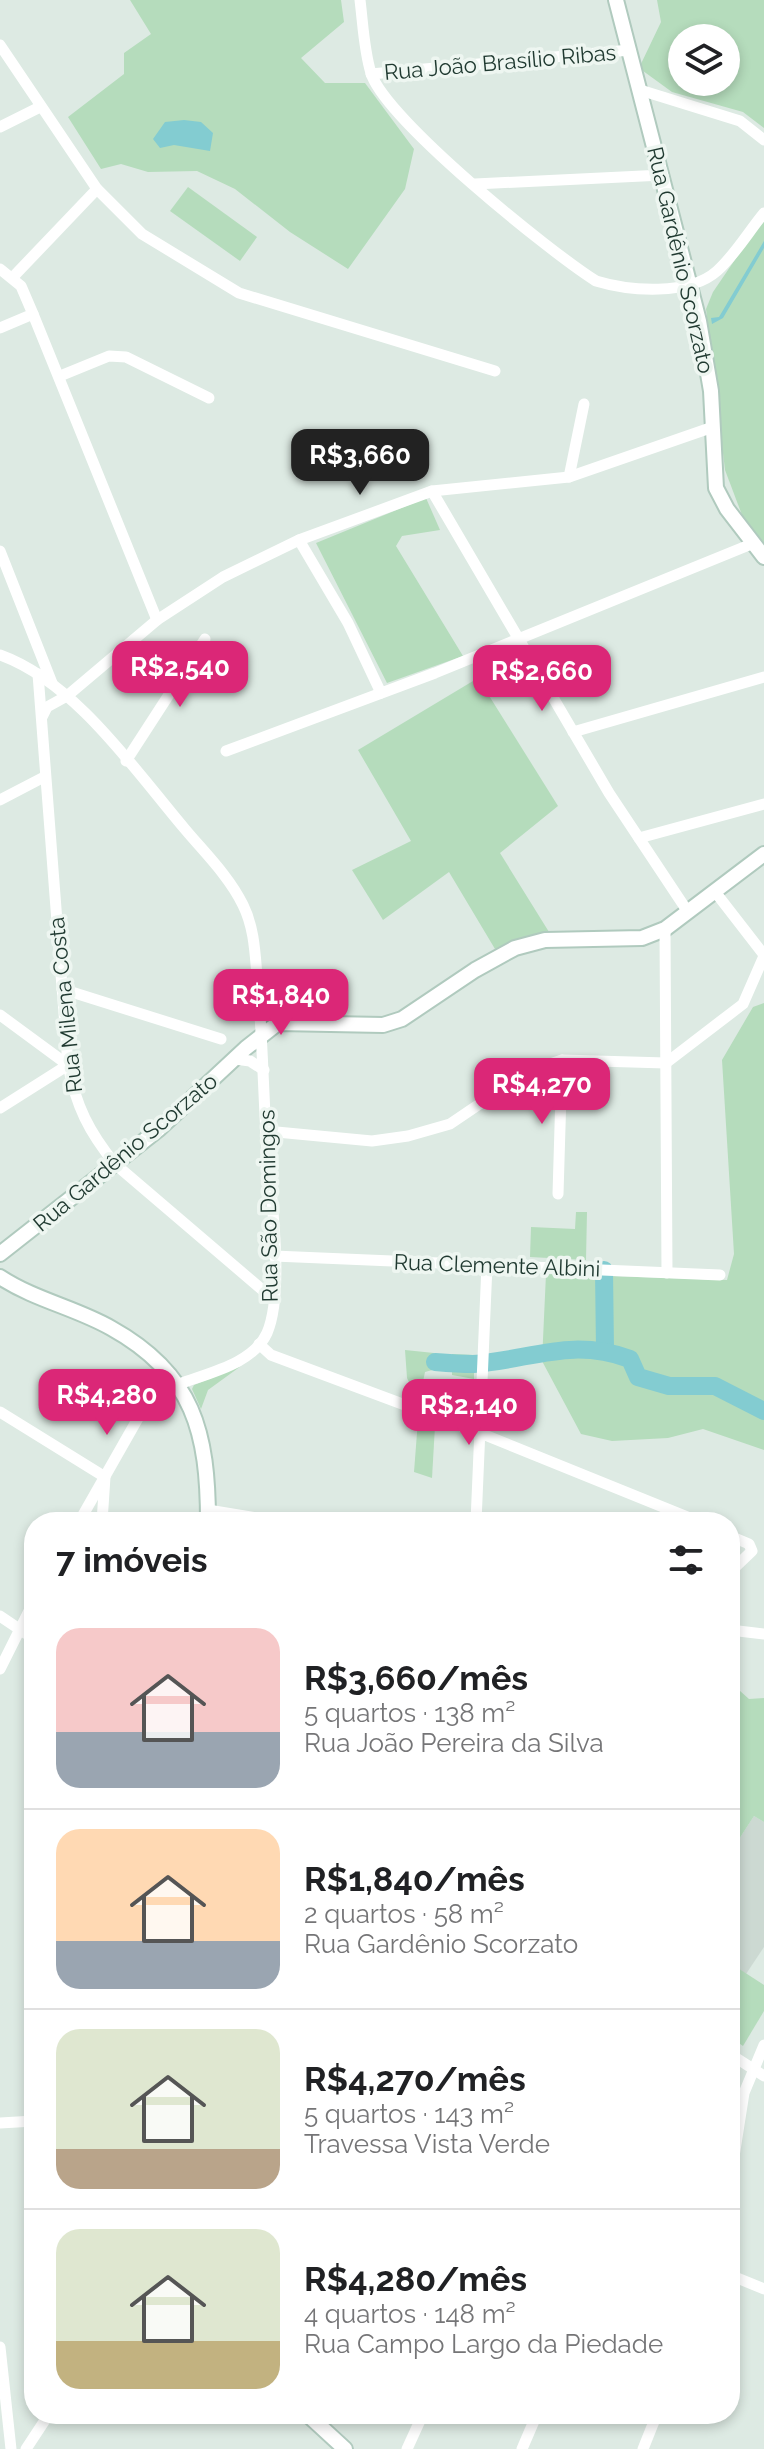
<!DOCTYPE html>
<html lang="pt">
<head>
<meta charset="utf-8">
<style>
	body { margin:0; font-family:Raleway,sans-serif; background:#f6f6f6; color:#202124; height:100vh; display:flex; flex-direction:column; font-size:30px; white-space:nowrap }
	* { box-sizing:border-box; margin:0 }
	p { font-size:26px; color:#757577 }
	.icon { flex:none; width:44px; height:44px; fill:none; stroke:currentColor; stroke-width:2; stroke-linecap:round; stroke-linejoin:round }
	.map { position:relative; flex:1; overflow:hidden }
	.panel { position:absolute; left:24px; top:1512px; width:716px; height:912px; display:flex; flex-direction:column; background:#fff; border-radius:32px; box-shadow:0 4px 12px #0003 }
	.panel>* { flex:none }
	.controls { position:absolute; left:668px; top:24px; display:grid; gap:16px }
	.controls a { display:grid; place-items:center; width:72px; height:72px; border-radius:50%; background:#fff; box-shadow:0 4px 12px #0003; font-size:40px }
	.price { position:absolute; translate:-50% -68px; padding:0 18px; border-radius:16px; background:#db2777; color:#fff; font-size:26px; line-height:52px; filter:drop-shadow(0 2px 4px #0008) }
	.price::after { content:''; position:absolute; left:50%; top:48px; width:24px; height:18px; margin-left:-12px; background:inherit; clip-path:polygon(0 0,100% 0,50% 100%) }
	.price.on { background:#222; color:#fff }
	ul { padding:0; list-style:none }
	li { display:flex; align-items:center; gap:24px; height:200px; padding:0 32px }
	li+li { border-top:2px solid #e0e0e0 }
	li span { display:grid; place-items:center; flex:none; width:224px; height:160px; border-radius:24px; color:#555 }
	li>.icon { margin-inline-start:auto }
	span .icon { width:96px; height:96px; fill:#fffc; stroke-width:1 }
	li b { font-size:34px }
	h2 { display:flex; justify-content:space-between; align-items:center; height:96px; padding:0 32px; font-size:34px }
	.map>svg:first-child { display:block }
	.built { fill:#ccd9d2 }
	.green { fill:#b5dcbc; fill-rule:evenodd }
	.water { fill:#83ccd1 }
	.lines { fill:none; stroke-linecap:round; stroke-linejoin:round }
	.river { stroke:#83ccd1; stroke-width:18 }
	.secondary-casing { stroke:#b0cabe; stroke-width:18 }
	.street { stroke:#fff; stroke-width:11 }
	.secondary { stroke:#fff; stroke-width:14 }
	.labels { text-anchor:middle; stroke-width:7; stroke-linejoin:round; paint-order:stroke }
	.street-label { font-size:22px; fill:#1f3930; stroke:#eef6f1 }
</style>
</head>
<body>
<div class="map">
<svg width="764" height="2449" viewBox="0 0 764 2449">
	<rect width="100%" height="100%" fill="#ddeae3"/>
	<!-- built -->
	<path class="built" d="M754 1816 764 1822V1947L746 1974 730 1963V1853Z"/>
	<!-- green -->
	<g class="green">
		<path d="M130 0H341L344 22 301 58 325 83H365L414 149 405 189 348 269 290 232 235 189 197 171 148 172 121 164 101 169 68 117 124 74V53L151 34Z"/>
		<path d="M657 0H764V128L743 112 672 92 639 68 661 22ZM682 38H726V82H682Z"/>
		<path d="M188 187 257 237 240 261 170 211Z"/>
		<path d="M764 217V547L742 515 725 470 706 309 713 292Z"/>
		<path d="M426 498 440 530 402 536 396 546 463 656 387 683 316 543Z"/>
		<path d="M478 678 558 806 500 853 549 932 495 949 449 872 383 920 352 870 411 841 358 750Z"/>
		<path d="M764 1003V1450L703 1429 668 1438 612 1441 581 1434 542 1361 546 1274 727 1280 734 1254 722 1060 753 1007Z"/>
		<path d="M576 1212H587L586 1260 530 1257 531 1227 575 1229Z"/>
		<path d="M405 1350 434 1353 436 1369 425 1372 421 1391 414 1392 407 1378Z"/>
		<path d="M452 1354 474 1355V1379L452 1375Z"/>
		<path d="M241 1366 208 1390 201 1409 192 1389 194 1385Z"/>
		<path d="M418 1420 435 1426 432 1478 414 1472Z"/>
		<path d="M730 1682 749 1699 764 1698V1822L754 1816 730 1853Z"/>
		<path d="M730 1963 764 1985V2011L743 2046 730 2037Z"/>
	</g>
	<!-- water -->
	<g class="water">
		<path d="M184 120 201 122 213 133 210 151 174 145 160 148 153 139 165 122Z"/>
		<path d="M764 241V248L723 318 712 324 711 318 719 317Z"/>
	</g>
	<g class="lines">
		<!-- river -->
		<g class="river">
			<path d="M604 1270 605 1350"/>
			<path d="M435 1362C447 1363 461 1364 473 1364 531 1360 570 1337 630 1359L638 1377 669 1386H715L764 1411"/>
		</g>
		<defs>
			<g id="secondary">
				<path d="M616 0 699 321 711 391 716 488 727 509 764 557"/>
				<path d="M0 1254 159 1129 246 1048 278 1023 383 1025 402 1019 475 970 515 948 545 940 642 938 665 929 764 854"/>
				<path d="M0 1277C35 1300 76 1308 111 1328 194 1374 208 1433 208 1522"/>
				<path d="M307 2414 345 2449"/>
			</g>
		</defs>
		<!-- secondary casing -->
		<use href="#secondary" class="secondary-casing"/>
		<!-- street -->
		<g class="street">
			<path d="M360 0C363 24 364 51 371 73 385 119 550 252 596 281 629 291 689 296 717 271 735 255 749 231 764 213"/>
			<path d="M0 45 97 189 142 234 239 293 495 371"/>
			<path d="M371 74 630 50"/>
			<path d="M640 90 740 121 764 140"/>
			<path d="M0 127 40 107"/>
			<path d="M475 184 663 175"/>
			<path d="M0 269 21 286 33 314 157 620"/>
			<path d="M13 277 97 189"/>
			<path d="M0 328 33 314"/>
			<path d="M60 376 109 356 126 357 209 398"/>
			<path d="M569 477 584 404"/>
			<path d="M432 491 609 793 688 912"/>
			<path d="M299 540 348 623 381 693"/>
			<path d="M0 551 52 683"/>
			<path d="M0 655C75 682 134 769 184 828 204 852 229 876 243 905 254 927 255 952 257 976 262 1029 263 1081 266 1134 269 1184 286 1289 267 1333 253 1364 208 1373 179 1384"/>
			<path d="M38 674 68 1065C76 1106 89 1132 115 1164L273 1299"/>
			<path d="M42 717 47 707 67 696 157 620 223 577 299 540 432 491 569 477 713 427"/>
			<path d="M573 732 764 677"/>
			<path d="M226 751 435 673 754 543"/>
			<path d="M126 761 205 639"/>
			<path d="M0 800 44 777"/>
			<path d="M639 838 764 804"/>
			<path d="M716 893 764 955"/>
			<path d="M665 929 667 1273"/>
			<path d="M62 989 221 1039"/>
			<path d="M0 1015 68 1065 0 1108"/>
			<path d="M235 1059 250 1061 264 1070"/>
			<path d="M266 1131 372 1141 408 1136 450 1124 527 1072 562 1060 666 1063 743 1004 764 956"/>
			<path d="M558 1194 562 1060"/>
			<path d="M274 1256 720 1275"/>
			<path d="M259 1344 271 1355 480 1433 700 1522"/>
			<path d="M0 1412 105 1477 102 1522"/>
			<path d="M208 1510 281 1522"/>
			<path d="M79 1522 166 1369"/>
			<path d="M476 1522 487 1265"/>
			<path d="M730 1536 749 1544 752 1551 730 1572"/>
			<path d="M0 1616 34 1639"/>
			<path d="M730 1630 764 1634"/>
			<path d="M0 1669 34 1601"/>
			<path d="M730 2054 764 2076"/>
			<path d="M0 2123 34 2121"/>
			<path d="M730 2182 744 2093 764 2045"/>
			<path d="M730 2275 764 2289"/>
			<path d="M0 2347 11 2449"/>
			<path d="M26 2449 49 2414"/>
			<path d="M407 2449 423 2414"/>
			<path d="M522 2449 537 2414"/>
			<path d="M643 2449 657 2414"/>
		</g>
		<!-- secondary -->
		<use href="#secondary" class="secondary"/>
	</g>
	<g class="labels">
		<!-- street labels -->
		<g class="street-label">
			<text transform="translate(500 62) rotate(-5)" y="8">Rua João Brasílio Ribas</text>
			<text transform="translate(681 260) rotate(77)" y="8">Rua Gardênio Scorzato</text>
			<text transform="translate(65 1005) rotate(-96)" y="8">Rua Milena Costa</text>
			<text transform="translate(125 1152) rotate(-40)" y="8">Rua Gardênio Scorzato</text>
			<text transform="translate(268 1206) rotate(-91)" y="8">Rua São Domingos</text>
			<text transform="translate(497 1265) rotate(2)" y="8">Rua Clemente Albini</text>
		</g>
	</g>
</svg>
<div class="controls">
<a><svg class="icon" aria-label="layers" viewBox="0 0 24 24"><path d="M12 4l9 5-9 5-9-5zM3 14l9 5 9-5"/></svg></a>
</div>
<b class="price on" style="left:360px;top:497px">R$3,660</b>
<b class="price" style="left:180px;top:709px">R$2,540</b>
<b class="price" style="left:542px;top:713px">R$2,660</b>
<b class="price" style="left:281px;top:1037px">R$1,840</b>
<b class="price" style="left:542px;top:1126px">R$4,270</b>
<b class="price" style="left:107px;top:1437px">R$4,280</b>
<b class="price" style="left:469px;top:1447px">R$2,140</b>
<section class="panel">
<h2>7 imóveis<svg class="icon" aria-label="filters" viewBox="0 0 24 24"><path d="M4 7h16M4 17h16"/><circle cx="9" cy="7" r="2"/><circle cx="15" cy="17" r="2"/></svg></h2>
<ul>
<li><span style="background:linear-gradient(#f6c9c9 65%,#9aa5b1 0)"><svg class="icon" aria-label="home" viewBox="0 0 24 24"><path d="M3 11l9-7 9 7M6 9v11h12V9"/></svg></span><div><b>R$3,660/mês</b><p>5 quartos · 138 m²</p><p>Rua João Pereira da Silva</p></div></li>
<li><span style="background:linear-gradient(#ffd9b3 70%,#9aa5b1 0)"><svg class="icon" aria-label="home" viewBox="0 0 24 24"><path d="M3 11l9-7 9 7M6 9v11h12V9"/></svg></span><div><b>R$1,840/mês</b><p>2 quartos · 58 m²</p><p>Rua Gardênio Scorzato</p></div></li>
<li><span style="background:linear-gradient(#dfe7d0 75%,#b9a48a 0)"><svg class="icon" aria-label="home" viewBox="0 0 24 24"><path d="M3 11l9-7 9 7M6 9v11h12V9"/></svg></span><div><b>R$4,270/mês</b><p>5 quartos · 143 m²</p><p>Travessa Vista Verde</p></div></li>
<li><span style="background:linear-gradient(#dfe7d0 70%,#c2b280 0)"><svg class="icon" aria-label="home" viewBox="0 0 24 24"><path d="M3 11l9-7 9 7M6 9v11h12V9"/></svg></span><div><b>R$4,280/mês</b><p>4 quartos · 148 m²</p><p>Rua Campo Largo da Piedade</p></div></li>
</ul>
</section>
</div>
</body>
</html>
